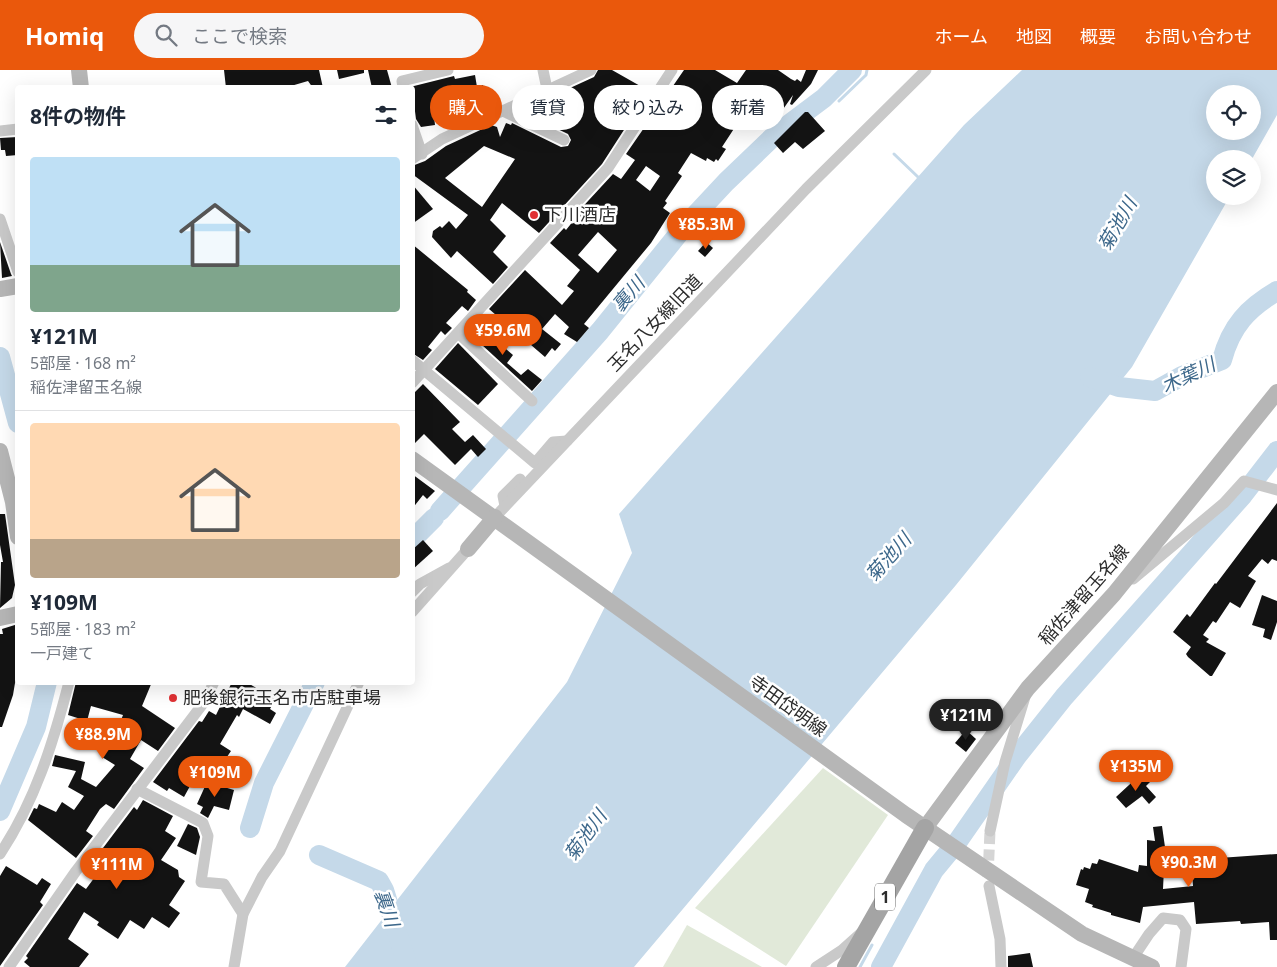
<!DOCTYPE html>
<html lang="ja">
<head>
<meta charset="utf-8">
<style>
	body { margin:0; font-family:"Noto Sans","Noto Sans JP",sans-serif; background:#f6f6f7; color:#1f2937; height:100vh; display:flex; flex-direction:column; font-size:19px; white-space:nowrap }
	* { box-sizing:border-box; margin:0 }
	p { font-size:16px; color:#747a83 }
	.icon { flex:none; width:28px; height:28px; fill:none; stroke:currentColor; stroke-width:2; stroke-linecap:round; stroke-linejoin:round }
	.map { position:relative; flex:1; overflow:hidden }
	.details { position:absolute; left:15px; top:15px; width:400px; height:600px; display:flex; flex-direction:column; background:#fff; border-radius:5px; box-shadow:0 5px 20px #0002 }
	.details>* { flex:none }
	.banner { position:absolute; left:430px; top:15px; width:475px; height:45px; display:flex; gap:10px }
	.fabs { position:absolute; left:1206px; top:15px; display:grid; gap:10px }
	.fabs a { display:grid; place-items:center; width:55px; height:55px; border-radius:50%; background:#fff; box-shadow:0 5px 20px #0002; font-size:25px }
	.price { position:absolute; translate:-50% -42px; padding:0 11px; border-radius:18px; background:#ea580c; color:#fff; font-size:16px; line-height:32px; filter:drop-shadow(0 1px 2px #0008) }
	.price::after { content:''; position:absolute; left:50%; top:30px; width:15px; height:11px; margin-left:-8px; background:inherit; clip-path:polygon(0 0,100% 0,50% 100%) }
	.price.on { background:#222; color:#fff }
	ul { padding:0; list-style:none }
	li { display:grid; align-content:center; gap:10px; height:265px; padding:0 15px }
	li+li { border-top:1px solid #e0e1e3 }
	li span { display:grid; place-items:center; height:155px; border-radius:5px; color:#555 }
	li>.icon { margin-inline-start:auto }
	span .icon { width:90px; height:90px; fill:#fffc; stroke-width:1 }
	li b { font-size:21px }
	h2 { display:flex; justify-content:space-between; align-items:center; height:60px; padding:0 15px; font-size:21px }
	.tag { padding:0 18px; border-radius:22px; background:#fff; box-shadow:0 5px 20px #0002; font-size:18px; line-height:45px }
	.tag.on { background:#ea580c; color:#fff }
	header { display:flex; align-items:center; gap:30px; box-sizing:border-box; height:70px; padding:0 25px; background:#ea580c; color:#fff }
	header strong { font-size:24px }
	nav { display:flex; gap:28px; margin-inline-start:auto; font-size:18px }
	.search { width:350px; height:45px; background:#f6f6f7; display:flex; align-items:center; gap:12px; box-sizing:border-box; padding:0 18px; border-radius:28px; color:#747a83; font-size:19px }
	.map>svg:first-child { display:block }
	.green { fill:#e1e9d9 }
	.water { fill:#c5d9e9; fill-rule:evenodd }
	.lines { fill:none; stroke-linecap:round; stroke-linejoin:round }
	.stream { stroke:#c5d9e9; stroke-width:3 }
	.river { stroke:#c5d9e9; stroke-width:20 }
	.building { fill:#131313; fill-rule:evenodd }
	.street-tunnel { stroke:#d5d5d5; stroke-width:11; stroke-dasharray:11 5.5; stroke-linecap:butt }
	.street { stroke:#c9c9c9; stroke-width:11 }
	.secondary { stroke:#b6b6b6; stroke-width:16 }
	.primary { stroke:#a4a4a4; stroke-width:18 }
	.poi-dot { fill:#e03134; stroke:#fff; stroke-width:2 }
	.labels { text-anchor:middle; stroke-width:5; stroke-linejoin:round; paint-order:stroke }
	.shield { fill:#fff; stroke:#6b6b6b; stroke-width:1 }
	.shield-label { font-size:16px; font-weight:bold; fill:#2c2c2c }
	.poi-label { font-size:18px; fill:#2c2c2c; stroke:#fff; text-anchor:start }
	.street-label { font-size:18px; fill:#2c2c2c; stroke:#fff }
	.water-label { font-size:19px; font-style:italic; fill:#3d688b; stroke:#fff }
</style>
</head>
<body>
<header>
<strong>Homiq</strong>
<div class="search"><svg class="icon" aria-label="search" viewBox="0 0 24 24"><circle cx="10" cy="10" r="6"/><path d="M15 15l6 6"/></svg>ここで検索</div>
<nav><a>ホーム</a><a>地図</a><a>概要</a><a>お問い合わせ</a></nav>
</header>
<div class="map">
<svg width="1277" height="897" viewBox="0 0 1277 897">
	<rect width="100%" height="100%" fill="#fff"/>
	<!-- green -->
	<g class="green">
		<path d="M823 698 888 745 786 896 695 838Z"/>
		<path d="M687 855 762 897H663Z"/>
	</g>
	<!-- water -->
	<path class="water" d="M1022 0H1277V45L1252 89H1215V126H1230L1132 297 956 515 634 897H345L567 612 632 483 619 444 964 55ZM1215 24H1252V61H1215Z"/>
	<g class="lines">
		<!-- stream -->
		<g class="stream">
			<path d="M839 31 866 5 867 0"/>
			<path d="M894 84 918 107"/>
			<path d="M860 897 872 875"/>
		</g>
		<!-- river -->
		<g class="river">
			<path d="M0 287 18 353"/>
			<path d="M1090 307 1119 317 1155 321 1182 306 1222 290C1231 256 1248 238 1277 221"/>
			<path d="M440 441 600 261 684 157 726 112 776 64 824 28 852 0"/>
			<path d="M412 470 434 448"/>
			<path d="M0 741 36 657 47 612"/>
			<path d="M250 758 264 713 315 612"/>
			<path d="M319 785 379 811 384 820 408 897"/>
			<path d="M881 897 934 800 958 771 1017 686 1064 627 1243 425 1277 381"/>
		</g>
	</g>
	<!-- building -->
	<g class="building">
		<path d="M224 0H319L323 18H313L308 11 284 18H226Z"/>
		<path d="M337 0H364V3L339 9Z"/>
		<path d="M368 0H387L392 18H372Z"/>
		<path d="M598 0H612L649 21 602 94 539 163 502 133 490 150 506 166 493 182 508 197 493 214 457 181 451 188 432 167 433 161 440 156 442 158 449 151 456 159 468 145 412 104V96L425 91 446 76 491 55 497 57 500 67 506 53 511 55 512 53 561 77 568 76 571 70 568 64 520 41 594 7ZM484 76 515 89 482 137 445 108Z"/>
		<path d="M684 0H715L737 13 746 0H778L791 9 795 11 797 9 801 12 806 0H818L811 14 792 35 790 34 793 25 779 45 766 36 751 59 739 51 722 77 726 79 718 91 716 89 714 92 707 88 706 91 691 83 678 103 682 106 665 131 667 133 663 138 670 143 651 173 584 254 589 258 577 272 564 264 569 257 555 244 542 259 561 274 555 281 552 278 545 287 489 239 525 200 562 235 574 221 567 216 580 200 550 173 564 158 566 160 578 145 576 144 613 104 621 109 635 90 626 84ZM646 96 660 106 650 121 636 110ZM598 162 617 180 598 203 578 185Z"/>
		<path d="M475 5 477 17 483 15 490 38 458 53 448 24 432 28 435 55 421 57 416 49 412 18 410 17 454 6 455 9Z"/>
		<path d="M805 42H808L825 61 803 79 795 72 783 83 774 73Z"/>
		<path d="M18 67V85L6 86 5 80H1L0 68Z"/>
		<path d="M412 114 433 139 412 154Z"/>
		<path d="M0 172 11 204 12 206 2 208Z"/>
		<path d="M706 172 713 178 705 187 698 181Z"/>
		<path d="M412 174 468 220 467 222 476 230 468 241 462 236 446 253 452 258 445 265 441 261 428 277 432 280 423 290 412 283Z"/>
		<path d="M476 253 513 285 507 293 521 305 528 299 542 310 532 321 468 262Z"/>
		<path d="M458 273 498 314 478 335 435 299Z"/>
		<path d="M423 314 460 352 452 359 465 372 473 365 486 379 478 387 471 379 455 395 424 364 412 376V325Z"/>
		<path d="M412 404 435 421 427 429 423 425 412 439Z"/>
		<path d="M1277 433V491L1272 489 1268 494 1262 489 1248 506 1256 511 1240 538 1230 532 1216 553 1213 551 1203 565 1209 569 1206 572 1226 583 1212 606H1210L1188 587 1186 584 1191 577 1173 562 1187 544 1190 547 1215 513 1216 514Z"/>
		<path d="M0 444H5L15 515 12 528 0 538 1 492H3L0 475Z"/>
		<path d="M423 470 433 481 412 500V480Z"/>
		<path d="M1262 525 1277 531V552L1271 570 1263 567 1265 559 1252 555Z"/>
		<path d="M18 554V595L13 625 2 657H0V564H3L2 559Z"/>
		<path d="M76 612H152L142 636 175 658 158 681 141 670 130 689 144 698 114 739 106 734 100 739 86 761 93 766 76 788 28 750 34 738 37 739 39 734 56 742 62 732 74 740 84 726 68 717 76 701 52 696 55 685 85 692 81 709 96 717 115 695 102 687 117 661 123 645 91 636 87 651 68 645Z"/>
		<path d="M232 612H246L275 629 270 639 276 643 270 654 243 639 239 647 237 645 220 674 231 681 216 703 201 696 184 727 169 718 167 721 153 712 199 651 202 652 209 641 216 645Z"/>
		<path d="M966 660 976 669 966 682 955 673Z"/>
		<path d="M1142 703 1150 712 1146 716 1156 727 1149 734 1142 726 1126 738 1116 727Z"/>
		<path d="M207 712 234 720 229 740 214 736 208 748 200 743 203 737 197 734Z"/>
		<path d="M143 730 173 746 165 761 176 768 161 790 178 800 179 807 185 811 169 835 180 843 169 858 152 847 144 859 130 850 118 869 97 855 99 852 84 842 68 869 89 884 79 897H30L24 892 28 888 26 886 77 813 86 819 112 784 103 778 134 737 137 740Z"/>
		<path d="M188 754 197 758 200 767 196 785 177 776Z"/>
		<path d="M1162 756 1165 777 1163 819 1193 816 1191 790 1277 784V870H1270L1269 852 1241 854 1240 851 1196 854 1194 832 1143 837 1140 853 1111 845V843L1092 837 1093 835 1085 832 1089 819 1076 815 1081 799 1083 800 1084 797 1090 799 1092 793 1097 794 1099 789 1138 802 1139 795 1147 796V770L1155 771 1153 757Z"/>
		<path d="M6 796 37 815 42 808 51 814 40 832 43 835 0 896V806Z"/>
		<path d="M1030 883 1033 897H1008V886Z"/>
	</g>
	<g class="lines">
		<!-- street-tunnel -->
		<path class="street-tunnel" d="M988 807 990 761"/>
		<!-- street -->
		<g class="street">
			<path d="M543 0 547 19"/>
			<path d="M403 18 402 11 448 0"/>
			<path d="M501 40 564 70"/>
			<path d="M412 55 422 84"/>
			<path d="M0 61 18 59"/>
			<path d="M412 89 442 69 591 0"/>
			<path d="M0 149 18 202"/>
			<path d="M459 264 532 331"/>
			<path d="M412 290 535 393 553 372 567 371"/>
			<path d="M412 313 608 98 672 0"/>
			<path d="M505 436 503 426 520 409"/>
			<path d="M495 447 806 119 926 0"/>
			<path d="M1133 509 1224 433 1244 411 1277 420"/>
			<path d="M412 522 420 514 449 498"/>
			<path d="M412 542 468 479"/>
			<path d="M137 719 203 753 208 766 201 812 224 814 243 844"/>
			<path d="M990 761 1005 692 1025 627"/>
			<path d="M0 784C35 731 53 674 69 612"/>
			<path d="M989 816 1000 869 1001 897"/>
			<path d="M1133 888 1149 864 1163 848 1180 850 1186 859 1181 897"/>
			<path d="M9 897 76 801 205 631 214 612"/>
			<path d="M234 897 243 844 262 807 280 781 359 612"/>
			<path d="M816 897 842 880 861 863"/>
		</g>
		<!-- secondary -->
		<g class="secondary">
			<path d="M79 0 81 18"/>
			<path d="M0 219 18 216"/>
			<path d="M0 381 13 432 18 467"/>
			<path d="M412 389 906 745 1082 864 1152 897"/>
			<path d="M468 479 495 447"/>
			<path d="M0 548 18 544"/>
			<path d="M925 758 1028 618 1114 524 1277 322"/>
		</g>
		<!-- primary -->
		<path class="primary" d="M846 897 925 758"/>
	</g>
	<!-- markers -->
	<g class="poi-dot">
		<circle cx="534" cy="145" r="5"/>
		<circle cx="173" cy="628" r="5"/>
	</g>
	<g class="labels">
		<!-- shield labels -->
		<rect class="shield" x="875" y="813.5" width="20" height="27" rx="4"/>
		<g class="shield-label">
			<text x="885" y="833">1</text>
		</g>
		<!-- poi labels -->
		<g class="poi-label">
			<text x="544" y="151">下川酒店</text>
			<text x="183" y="634">肥後銀行玉名市店駐車場</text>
		</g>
		<!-- street labels -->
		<g class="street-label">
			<text transform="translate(655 253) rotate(-46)" y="6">玉名八女線旧道</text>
			<text transform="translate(1084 525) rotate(-49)" y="6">稲佐津留玉名線</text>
			<text transform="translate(788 636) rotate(36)" y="6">寺田岱明線</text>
		</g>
		<!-- water labels -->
		<g class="water-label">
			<text transform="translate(1117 154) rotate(-60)" y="7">菊池川</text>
			<text transform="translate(628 224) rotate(-49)" y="7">裏川</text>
			<text transform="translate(1188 305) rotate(-25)" y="7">木葉川</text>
			<text transform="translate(888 487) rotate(-48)" y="7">菊池川</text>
			<text transform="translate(585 765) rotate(-54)" y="7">菊池川</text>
			<text transform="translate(387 838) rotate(71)" y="7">裏川</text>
		</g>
	</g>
</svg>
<div class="fabs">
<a><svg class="icon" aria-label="locate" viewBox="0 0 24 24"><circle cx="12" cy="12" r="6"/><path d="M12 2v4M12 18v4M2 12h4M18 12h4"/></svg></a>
<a><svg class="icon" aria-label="layers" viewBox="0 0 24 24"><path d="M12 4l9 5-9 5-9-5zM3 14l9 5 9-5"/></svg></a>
</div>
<b class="price" style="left:706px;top:180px">¥85.3M</b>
<b class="price" style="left:503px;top:286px">¥59.6M</b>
<b class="price on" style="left:966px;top:671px">¥121M</b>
<b class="price" style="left:103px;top:690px">¥88.9M</b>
<b class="price" style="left:1136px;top:722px">¥135M</b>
<b class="price" style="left:215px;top:728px">¥109M</b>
<b class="price" style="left:1189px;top:818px">¥90.3M</b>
<b class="price" style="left:117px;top:820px">¥111M</b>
<div class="banner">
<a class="tag on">購入</a>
<a class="tag">賃貸</a>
<a class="tag">絞り込み</a>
<a class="tag">新着</a>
</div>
<section class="details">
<h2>8件の物件<svg class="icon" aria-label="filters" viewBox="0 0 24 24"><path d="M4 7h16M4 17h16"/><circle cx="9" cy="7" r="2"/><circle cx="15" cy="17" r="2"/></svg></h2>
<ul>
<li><span style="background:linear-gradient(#bfe0f5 70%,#7fa58c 0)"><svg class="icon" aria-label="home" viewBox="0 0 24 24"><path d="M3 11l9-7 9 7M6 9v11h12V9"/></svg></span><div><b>¥121M</b><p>5部屋 · 168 m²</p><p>稲佐津留玉名線</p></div></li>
<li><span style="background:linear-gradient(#ffd9b3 75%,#b9a48a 0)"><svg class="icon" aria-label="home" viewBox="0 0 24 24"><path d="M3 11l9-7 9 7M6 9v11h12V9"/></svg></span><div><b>¥109M</b><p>5部屋 · 183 m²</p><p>一戸建て</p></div></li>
</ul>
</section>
</div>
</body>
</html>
